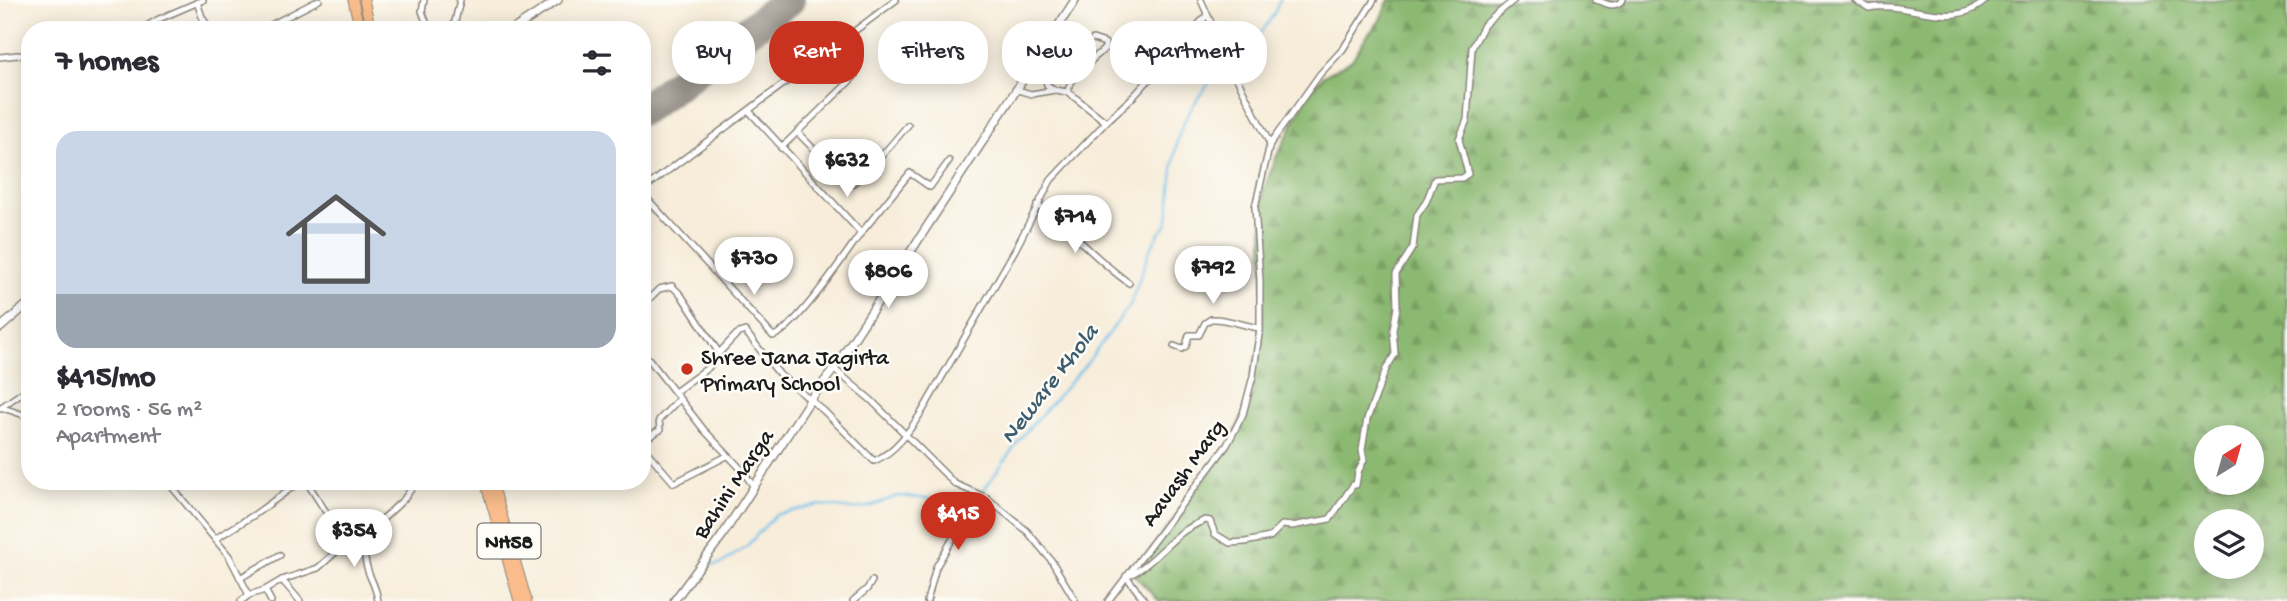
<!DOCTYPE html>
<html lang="en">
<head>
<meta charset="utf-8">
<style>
	body { margin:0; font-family:"Gochi Hand",sans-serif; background:#f7f7f7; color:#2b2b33; height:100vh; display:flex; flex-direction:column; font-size:26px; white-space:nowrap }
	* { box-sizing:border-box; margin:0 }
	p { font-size:23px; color:#7c7c81 }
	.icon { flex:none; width:38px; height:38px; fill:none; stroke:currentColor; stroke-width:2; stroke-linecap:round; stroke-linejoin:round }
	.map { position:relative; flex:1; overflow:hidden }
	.side { position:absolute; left:21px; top:21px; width:630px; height:469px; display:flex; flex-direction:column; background:#fff; border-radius:28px; box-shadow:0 4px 18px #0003 }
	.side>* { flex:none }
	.hud { position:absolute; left:672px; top:21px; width:665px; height:63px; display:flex; gap:14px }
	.needle { width:46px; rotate:37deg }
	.controls { position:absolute; left:2194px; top:425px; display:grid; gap:14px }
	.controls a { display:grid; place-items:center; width:70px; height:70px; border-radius:50%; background:#fff; box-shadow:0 4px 18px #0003; font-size:35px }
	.price { position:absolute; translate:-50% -60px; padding:0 16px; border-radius:24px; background:#fff; color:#222; font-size:23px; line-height:46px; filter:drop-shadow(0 2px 4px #0008) }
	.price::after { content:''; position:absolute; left:50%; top:42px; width:21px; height:16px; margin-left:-10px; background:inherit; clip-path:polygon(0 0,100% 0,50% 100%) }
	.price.on { background:#c8321e; color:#fff }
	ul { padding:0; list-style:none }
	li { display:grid; align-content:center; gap:14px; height:371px; padding:0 35px }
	li span { display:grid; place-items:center; height:217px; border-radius:21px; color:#555 }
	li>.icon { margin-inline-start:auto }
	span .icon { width:126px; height:126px; fill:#fffc; stroke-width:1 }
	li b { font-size:30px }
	h2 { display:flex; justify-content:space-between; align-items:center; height:84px; padding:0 35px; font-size:30px }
	.pill { padding:0 24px; border-radius:28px; background:#fff; box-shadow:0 4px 18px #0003; font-size:24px; line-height:63px }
	.pill.on { background:#c8321e; color:#fff }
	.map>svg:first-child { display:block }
	.forest { fill:url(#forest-firs); stroke:#546a47; stroke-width:2; fill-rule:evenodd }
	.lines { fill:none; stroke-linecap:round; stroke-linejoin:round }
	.stream { stroke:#71bfeb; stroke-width:2 }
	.taxiway { stroke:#8a847b; stroke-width:12 }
	.runway { stroke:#8a847b; stroke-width:32 }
	.minor-casing { stroke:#8a847b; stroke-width:8 }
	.tertiary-casing { stroke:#8a847b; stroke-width:10 }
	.primary-casing { stroke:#8a847b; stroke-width:11 }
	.minor { stroke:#fff; stroke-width:5 }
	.tertiary { stroke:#fff; stroke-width:7 }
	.primary { stroke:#f9bc8a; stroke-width:9 }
	.poi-dot { fill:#c8321e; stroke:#fdfcf7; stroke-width:2.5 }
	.labels { text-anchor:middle; stroke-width:5; stroke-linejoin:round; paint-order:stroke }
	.shield { fill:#fdfcf7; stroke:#605f5e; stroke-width:2 }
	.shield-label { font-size:21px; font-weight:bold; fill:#1c1c1c }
	.poi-label { font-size:23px; fill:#1c1c1c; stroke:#fdfcf7; text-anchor:start }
	.street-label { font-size:23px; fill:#1c1c1c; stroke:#fdfcf7 }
	.water-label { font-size:24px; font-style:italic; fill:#3e5d6f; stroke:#fdfcf7 }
</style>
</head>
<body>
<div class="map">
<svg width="2287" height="601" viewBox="0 0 2287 601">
	<defs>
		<pattern id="forest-firs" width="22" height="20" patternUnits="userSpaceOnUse" patternTransform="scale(1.75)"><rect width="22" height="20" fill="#8cb972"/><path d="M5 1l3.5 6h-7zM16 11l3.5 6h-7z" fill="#789e62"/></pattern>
	</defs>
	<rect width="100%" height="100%" fill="#fdfcf7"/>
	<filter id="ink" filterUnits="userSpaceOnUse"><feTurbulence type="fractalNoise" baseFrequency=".0143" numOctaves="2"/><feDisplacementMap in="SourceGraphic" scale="14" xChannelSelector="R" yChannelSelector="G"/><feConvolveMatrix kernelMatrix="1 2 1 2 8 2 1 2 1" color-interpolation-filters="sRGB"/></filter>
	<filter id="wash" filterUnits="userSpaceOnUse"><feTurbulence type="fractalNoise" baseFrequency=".00686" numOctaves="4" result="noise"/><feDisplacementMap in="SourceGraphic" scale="28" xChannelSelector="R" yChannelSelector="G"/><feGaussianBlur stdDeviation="1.57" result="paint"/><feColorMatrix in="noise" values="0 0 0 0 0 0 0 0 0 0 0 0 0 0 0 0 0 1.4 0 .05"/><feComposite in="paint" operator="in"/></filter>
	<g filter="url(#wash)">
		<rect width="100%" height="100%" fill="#f7edda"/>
		<!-- forest -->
		<path class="forest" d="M1389 0H2287V601H1159L1133 574 1229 445 1254 392 1251 373 1258 353 1263 327V192L1276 158 1308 94 1322 77 1352 60 1366 37 1379 22ZM2207 438H2252V483H2207ZM2207 522H2252V567H2207Z"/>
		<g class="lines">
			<!-- stream -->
			<g class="stream">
				<path d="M1228 58C1235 52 1244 48 1251 42 1264 31 1274 16 1280 0"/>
				<path d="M978 492 983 491 1023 435 1087 363 1130 305 1149 252 1159 233 1167 225C1172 197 1171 169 1177 142 1183 113 1207 86 1225 63"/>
				<path d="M688 601 701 574 711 565 721 564 746 547 775 515 820 505 853 509 869 507 897 496 933 499 960 498 973 495"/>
			</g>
			<!-- taxiway -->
			<path class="taxiway" d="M777 9 782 0"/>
			<!-- runway -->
			<path class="runway" d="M642 110 789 0"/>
		</g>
	</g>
	<g filter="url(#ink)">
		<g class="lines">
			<defs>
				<g id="minor">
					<path d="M424 0 422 11 429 30"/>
					<path d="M1201 0 1227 59 1270 144"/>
					<path d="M1596 0C1608 4 1613 9 1623 0"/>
					<path d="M1855 0 1869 8C1905 0 1953 32 1986 0"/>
					<path d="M197 2 202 17 210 30"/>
					<path d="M140 30 159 19 203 0"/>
					<path d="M266 30 269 26 319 0"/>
					<path d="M453 30 460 0"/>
					<path d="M1093 39 1105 43V48C1094 60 1069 75 1068 92L1106 122"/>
					<path d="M1039 55 1043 62 1047 85 1055 90 1068 92"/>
					<path d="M0 57 17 55 30 56"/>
					<path d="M1018 90 1031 94 1055 90"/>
					<path d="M749 111 861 233 910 173 930 187 949 161"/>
					<path d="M797 132 845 181 852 184 878 160 908 125"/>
					<path d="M781 148 855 76"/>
					<path d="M642 190 896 0"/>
					<path d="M642 193 773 336C795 330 845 255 861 233"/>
					<path d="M1037 205C1070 228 1096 260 1129 283"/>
					<path d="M642 306 659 289 672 286 681 295 719 353 737 334 745 331 780 375 824 411 874 461C897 451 910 430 923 410L1015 250 1051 180 1106 122 1135 95 1207 15"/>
					<path d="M1174 346 1182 349 1186 346 1189 335H1199L1205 323 1211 319C1228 318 1243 326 1260 328"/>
					<path d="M642 356 648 358 704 430 742 470 754 487"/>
					<path d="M834 369 871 400 955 484 987 498 1027 531 1051 560 1075 600"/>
					<path d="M675 392 709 367 719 353"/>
					<path d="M0 407 21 414 30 419"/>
					<path d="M0 408 30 387"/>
					<path d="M642 441 660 430 659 420 679 399"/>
					<path d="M642 446 674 483 727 456"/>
					<path d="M167 481 229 556 249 595 265 590 282 580 318 568 346 543 355 536 364 534 385 517 404 499 417 481"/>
					<path d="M306 481 346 543"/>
					<path d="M364 534C363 548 364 561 369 574 373 583 377 591 378 601"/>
					<path d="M215 539 254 515 301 481"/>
					<path d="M240 578 280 555"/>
					<path d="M282 580 300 601"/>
					<path d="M265 590 271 601"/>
					<path d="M241 601 249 595"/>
					<path d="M853 601 867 589 872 581"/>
					<path d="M927 601 936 567 959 528 964 509 987 498"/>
					<path d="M1108 601 1227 445 1243 414 1253 376 1260 328V280L1255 207 1270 144 1320 74 1343 49 1374 0"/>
					<path d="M1145 601 1126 576C1142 573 1167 544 1180 534 1187 528 1196 524 1205 520L1210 521 1215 534 1230 543 1245 542 1270 537 1282 525 1292 526 1330 519 1353 485H1356L1358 472 1364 460 1362 450 1367 419 1386 369 1395 354 1393 330 1397 307 1396 274 1413 247 1417 215 1426 202 1435 179 1462 178 1468 174 1459 139 1467 120 1472 48 1484 25 1514 0"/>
				</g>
				<g id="tertiary">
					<path d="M512 30 558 0"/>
					<path d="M0 328 30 302"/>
					<path d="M674 601 722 536 810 400 834 369 1075 0"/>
				</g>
				<g id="primary">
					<path d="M353 0 360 30"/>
					<path d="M364 0 371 30"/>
					<path d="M485 481 519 601"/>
					<path d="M492 481 527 601"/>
				</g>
			</defs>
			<!-- minor casing -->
			<use href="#minor" class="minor-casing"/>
			<!-- tertiary casing -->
			<use href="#tertiary" class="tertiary-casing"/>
			<!-- primary casing -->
			<use href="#primary" class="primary-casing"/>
			<!-- minor -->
			<use href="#minor" class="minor"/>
			<!-- tertiary -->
			<use href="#tertiary" class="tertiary"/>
			<!-- primary -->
			<use href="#primary" class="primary"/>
		</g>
	</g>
	<!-- markers -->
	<circle class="poi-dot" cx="687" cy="369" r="7"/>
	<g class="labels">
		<!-- shield labels -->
		<rect class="shield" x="477.5" y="523.5" width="63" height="35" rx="5"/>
		<g class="shield-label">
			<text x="509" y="548">NH58</text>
		</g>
		<!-- poi labels -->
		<g class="poi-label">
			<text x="701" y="364">Shree Jana Jagirta<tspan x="701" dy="26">Primary School</tspan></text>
		</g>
		<!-- street labels -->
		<g class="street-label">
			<text transform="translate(1182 472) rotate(-54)" y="8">Aavash Marg</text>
			<text transform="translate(732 483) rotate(-56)" y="8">Bahini Marga</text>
		</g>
		<!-- water labels -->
		<g class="water-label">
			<text transform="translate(1048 383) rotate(-52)" y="8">Neware Khola</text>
		</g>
	</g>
</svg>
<div class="controls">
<a><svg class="needle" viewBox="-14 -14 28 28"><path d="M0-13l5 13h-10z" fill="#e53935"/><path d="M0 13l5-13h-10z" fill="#7c7c81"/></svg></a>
<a><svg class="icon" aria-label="layers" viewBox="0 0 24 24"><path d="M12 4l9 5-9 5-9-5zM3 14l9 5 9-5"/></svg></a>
</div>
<b class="price" style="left:847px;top:199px">$632</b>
<b class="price" style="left:1075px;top:255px">$714</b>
<b class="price" style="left:754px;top:297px">$730</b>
<b class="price" style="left:1213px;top:306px">$792</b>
<b class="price" style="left:888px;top:310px">$806</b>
<b class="price on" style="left:958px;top:552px">$415</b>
<b class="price" style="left:354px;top:569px">$354</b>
<div class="hud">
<a class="pill">Buy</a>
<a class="pill on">Rent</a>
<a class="pill">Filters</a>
<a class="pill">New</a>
<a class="pill">Apartment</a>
</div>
<section class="side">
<h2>7 homes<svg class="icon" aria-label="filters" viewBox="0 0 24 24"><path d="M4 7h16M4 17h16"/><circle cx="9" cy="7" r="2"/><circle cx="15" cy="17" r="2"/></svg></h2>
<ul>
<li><span style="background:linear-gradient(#c9d6e8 75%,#9aa5b1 0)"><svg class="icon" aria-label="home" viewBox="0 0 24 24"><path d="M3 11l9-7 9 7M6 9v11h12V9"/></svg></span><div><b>$415/mo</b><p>2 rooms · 56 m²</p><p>Apartment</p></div></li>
</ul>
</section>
</div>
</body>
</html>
